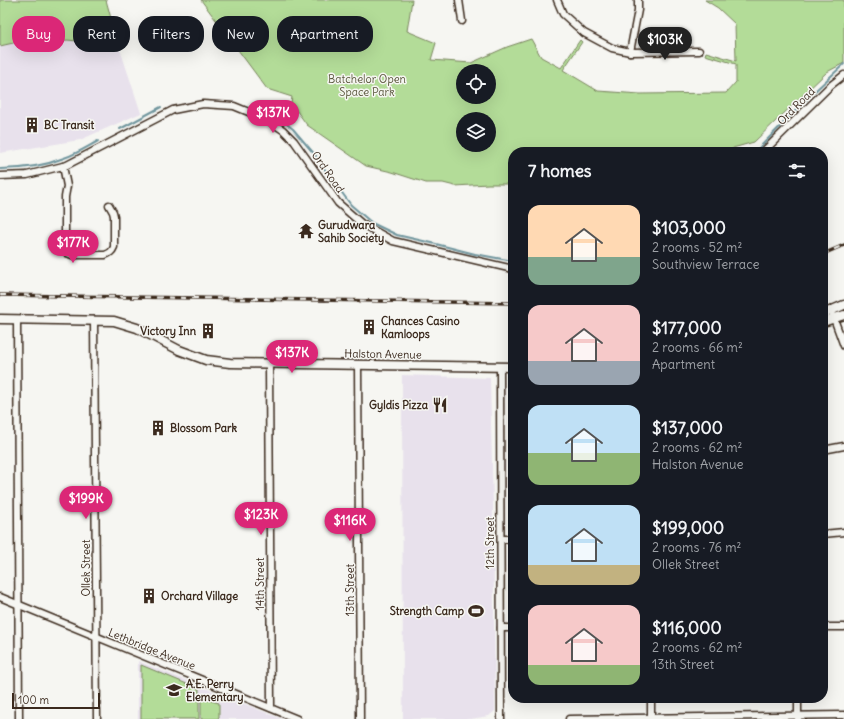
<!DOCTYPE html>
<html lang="en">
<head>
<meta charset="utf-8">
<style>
	body { margin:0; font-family:Delius,sans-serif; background:#20242c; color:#f1f3f6; height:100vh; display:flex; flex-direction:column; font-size:15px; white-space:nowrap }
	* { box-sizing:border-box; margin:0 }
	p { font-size:13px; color:#9ea1a6 }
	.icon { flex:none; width:22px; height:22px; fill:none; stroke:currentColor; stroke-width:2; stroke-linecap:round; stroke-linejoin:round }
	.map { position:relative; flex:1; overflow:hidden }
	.side { position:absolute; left:508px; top:147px; width:320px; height:556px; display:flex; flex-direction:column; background:#171b24; border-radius:16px; box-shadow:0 4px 16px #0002 }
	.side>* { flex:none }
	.hud { position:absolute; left:12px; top:16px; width:380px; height:36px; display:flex; gap:8px }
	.fabs { position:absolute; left:456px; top:64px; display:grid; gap:8px }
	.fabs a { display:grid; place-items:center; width:40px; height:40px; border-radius:50%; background:#171b24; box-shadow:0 4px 16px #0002; font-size:20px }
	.scale { position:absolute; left:12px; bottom:10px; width:88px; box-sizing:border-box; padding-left:4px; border:2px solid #3b2a1e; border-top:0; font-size:11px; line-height:14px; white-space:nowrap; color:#3b2a1e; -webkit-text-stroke:3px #f6f6f2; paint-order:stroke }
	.price { position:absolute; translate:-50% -34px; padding:0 9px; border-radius:14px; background:#db2777; color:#fff; font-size:13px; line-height:26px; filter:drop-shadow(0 1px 2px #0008) }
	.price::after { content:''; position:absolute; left:50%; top:24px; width:12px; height:9px; margin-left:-6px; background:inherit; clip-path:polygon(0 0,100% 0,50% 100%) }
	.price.on { background:#222; color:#fff }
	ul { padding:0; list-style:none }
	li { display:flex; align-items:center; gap:12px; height:100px; padding:0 20px }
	li span { display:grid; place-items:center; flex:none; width:112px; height:80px; border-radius:12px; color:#555 }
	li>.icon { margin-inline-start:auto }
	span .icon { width:48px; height:48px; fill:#fffc; stroke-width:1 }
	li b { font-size:17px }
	h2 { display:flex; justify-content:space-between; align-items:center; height:48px; padding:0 20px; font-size:17px }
	.chip { padding:0 14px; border-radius:16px; background:#171b24; box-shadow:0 4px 16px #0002; font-size:14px; line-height:36px }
	.chip.on { background:#db2777; color:#fff }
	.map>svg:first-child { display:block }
	.built { fill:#e8e1ec }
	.green { fill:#b3dc98; stroke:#77835b; fill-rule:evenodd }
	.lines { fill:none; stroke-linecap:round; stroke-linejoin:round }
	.stream { stroke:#6f959d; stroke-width:2 }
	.minor-casing { stroke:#3b2a1e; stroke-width:9 }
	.major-casing { stroke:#3b2a1e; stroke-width:11 }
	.minor { stroke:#f6f6f2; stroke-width:6 }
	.major { stroke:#f6f6f2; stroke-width:8 }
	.rail-casing { stroke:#3b2a1e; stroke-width:3.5 }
	.rail { stroke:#f6f6f2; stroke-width:2; stroke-dasharray:6; stroke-linecap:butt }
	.labels { text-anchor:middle; stroke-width:3; stroke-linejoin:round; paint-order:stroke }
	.park-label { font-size:11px; fill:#59563c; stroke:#f6f6f2 }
	.street-label { font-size:11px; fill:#3b2a1e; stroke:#f6f6f2 }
	.poi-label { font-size:11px; font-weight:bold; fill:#3b2a1e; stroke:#f6f6f2; text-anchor:start }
</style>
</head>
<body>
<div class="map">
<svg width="844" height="719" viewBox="0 0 844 719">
	<rect width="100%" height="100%" fill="#f6f6f2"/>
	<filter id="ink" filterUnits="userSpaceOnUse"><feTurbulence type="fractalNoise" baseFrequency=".025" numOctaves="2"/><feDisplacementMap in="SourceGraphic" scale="8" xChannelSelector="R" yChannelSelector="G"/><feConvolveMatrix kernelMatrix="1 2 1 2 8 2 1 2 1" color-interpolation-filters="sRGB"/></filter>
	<g filter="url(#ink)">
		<!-- built -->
		<g class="built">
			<path d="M116 37 141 113 80 140 0 153V46L22 41 31 48 67 40 98 43Z"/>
			<path d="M402 375 490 378 493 507 495 711 489 716 471 719H403Z"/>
			<path d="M138 661 282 719H138Z"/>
		</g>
		<!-- green -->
		<g class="green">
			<path d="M0 0H106L116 37 98 43 67 40 31 48 23 43 22 41 0 46Z"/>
			<path d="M201 0H412L407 31 436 43 431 60 471 63 507 47 531 39 541 57 561 68 580 40 582 42 563 70 598 91 640 94 726 93 736 82V64L705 55 706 52 736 61 735 24 718 8 705 0H844V63L827 72 754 142 733 148 730 152H513V184H488L455 186 443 183H426L392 172 366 166 307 125 291 103 292 97 267 89ZM463 71H489V97H463ZM463 119H489V145H463Z"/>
			<path d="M141 665 199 689V719H141Z"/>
			<path d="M201 698 219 703V717L217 719H201Z"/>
		</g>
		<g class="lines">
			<!-- stream -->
			<g class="stream">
				<path d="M260 107 278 117 293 129 316 156"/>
				<path d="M120 129 161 107"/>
				<path d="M755 152 815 91 844 64"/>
				<path d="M323 167 351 205 372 223 397 235 432 243 475 254 513 261"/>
				<path d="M0 169C22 169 44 166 64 158 76 154 87 147 98 141"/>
			</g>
			<defs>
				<g id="minor">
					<path d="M459 0 462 21"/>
					<path d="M557 0 563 14 584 33 612 48 630 52 699 51"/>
					<path d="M630 52 638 10V0"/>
					<path d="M763 152 830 86 844 75"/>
					<path d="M63 166 67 186 65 197V250L67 253 72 255H105C110 253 112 252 114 247V216L113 212 109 205"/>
					<path d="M0 176 27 175 67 165 173 110 203 104 234 106 268 120 283 130 294 141 338 203 362 224 393 241 513 269"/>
					<path d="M833 316 844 346"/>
					<path d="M17 319 19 719"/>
					<path d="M94 320 97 719"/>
					<path d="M269 363 271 708"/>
					<path d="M358 364 360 719"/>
					<path d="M500 367 501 719"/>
					<path d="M823 450 844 446"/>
					<path d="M823 534 844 532"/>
					<path d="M501 539H513"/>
					<path d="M0 597 297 719"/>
					<path d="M823 627H844"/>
					<path d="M501 628H513"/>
					<path d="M651 698V719"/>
					<path d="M798 698V719"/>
					<path d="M569 719 844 715"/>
				</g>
				<g id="major">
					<path d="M823 314 844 305"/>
					<path d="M0 319 114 321 137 328 179 350 206 360 230 363 513 367"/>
					<path d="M823 322 844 315"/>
				</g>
			</defs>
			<!-- minor casing -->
			<use href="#minor" class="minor-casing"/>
			<!-- major casing -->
			<use href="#major" class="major-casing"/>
			<!-- minor -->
			<use href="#minor" class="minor"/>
			<!-- major -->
			<use href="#major" class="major"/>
			<defs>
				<g id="rail">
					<path d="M823 254 844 245"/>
					<path d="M0 295 513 303"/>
				</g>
			</defs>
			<!-- rail casing -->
			<use href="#rail" class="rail-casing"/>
			<!-- rail -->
			<use href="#rail" class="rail"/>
		</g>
	</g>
	<!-- icons -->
	<defs>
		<symbol id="building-bare" viewBox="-9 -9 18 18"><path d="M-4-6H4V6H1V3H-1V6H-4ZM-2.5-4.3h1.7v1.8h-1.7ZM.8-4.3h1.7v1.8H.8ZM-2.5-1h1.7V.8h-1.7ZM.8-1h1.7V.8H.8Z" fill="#3b2a1e" stroke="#f6f6f2" stroke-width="2.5" paint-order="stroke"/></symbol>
		<symbol id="temple-bare" viewBox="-9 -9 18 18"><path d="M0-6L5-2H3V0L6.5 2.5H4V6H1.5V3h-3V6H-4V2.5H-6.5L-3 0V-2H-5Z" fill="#3b2a1e" stroke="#f6f6f2" stroke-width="2.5" paint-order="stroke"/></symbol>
		<symbol id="restaurant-bare" viewBox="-9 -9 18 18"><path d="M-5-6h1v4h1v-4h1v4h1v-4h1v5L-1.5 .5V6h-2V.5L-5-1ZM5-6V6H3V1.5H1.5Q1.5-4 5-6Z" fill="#3b2a1e" stroke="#f6f6f2" stroke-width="2.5" paint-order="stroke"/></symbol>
		<symbol id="stadium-bare" viewBox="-9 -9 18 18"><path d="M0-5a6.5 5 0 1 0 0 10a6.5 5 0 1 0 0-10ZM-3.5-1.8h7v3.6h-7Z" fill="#3b2a1e" stroke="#f6f6f2" stroke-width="2.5" paint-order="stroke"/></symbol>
		<symbol id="school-bare" viewBox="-9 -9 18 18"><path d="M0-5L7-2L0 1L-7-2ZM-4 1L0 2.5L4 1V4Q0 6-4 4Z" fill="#3b2a1e" stroke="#f6f6f2" stroke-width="2.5" paint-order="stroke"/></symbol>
	</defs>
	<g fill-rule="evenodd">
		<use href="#building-bare" x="21" y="114" width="22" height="22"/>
		<use href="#temple-bare" x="295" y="220" width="22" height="22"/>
		<use href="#building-bare" x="358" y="316" width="22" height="22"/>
		<use href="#building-bare" x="197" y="320" width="22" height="22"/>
		<use href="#restaurant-bare" x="429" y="394" width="22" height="22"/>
		<use href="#building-bare" x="147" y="417" width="22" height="22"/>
		<use href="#building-bare" x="138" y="585" width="22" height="22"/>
		<use href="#stadium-bare" x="465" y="600" width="22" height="22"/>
		<use href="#school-bare" x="163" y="679" width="22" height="22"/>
	</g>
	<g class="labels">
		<!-- park labels -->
		<g class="park-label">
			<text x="367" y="83">Batchelor Open<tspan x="367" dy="13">Space Park</tspan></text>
		</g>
		<!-- street labels -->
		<g class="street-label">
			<text transform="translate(796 106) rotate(-45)" y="4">Ord Road</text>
			<text transform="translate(328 172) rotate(55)" y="4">Ord Road</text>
			<text transform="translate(383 354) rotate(1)" y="4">Halston Avenue</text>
			<text transform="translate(490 543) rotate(-90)" y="4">12th Street</text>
			<text transform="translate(86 568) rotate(-90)" y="4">Ollek Street</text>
			<text transform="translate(260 584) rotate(-90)" y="4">14th Street</text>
			<text transform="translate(350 590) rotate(-90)" y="4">13th Street</text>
			<text transform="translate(152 649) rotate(22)" y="4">Lethbridge Avenue</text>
		</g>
		<!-- poi labels -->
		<g class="poi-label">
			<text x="44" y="129">BC Transit</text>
			<text x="318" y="229">Gurudwara<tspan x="318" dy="13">Sahib Society</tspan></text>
			<text x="381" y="325">Chances Casino<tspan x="381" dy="13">Kamloops</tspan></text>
			<text x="196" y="335" text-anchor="end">Victory Inn</text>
			<text x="428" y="409" text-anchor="end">Gyldis Pizza</text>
			<text x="170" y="432">Blossom Park</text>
			<text x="161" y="600">Orchard Village</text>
			<text x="464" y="615" text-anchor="end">Strength Camp</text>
			<text x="186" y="688">A.E. Perry<tspan x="186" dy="13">Elementary</tspan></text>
		</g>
	</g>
</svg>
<div class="fabs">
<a><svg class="icon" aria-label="locate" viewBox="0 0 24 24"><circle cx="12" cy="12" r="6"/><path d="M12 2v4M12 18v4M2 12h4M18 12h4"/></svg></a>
<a><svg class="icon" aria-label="layers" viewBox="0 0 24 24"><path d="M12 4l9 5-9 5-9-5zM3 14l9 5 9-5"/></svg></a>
</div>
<div class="scale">100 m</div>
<b class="price on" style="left:665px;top:61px">$103K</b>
<b class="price" style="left:273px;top:134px">$137K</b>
<b class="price" style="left:73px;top:264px">$177K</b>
<b class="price" style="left:292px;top:374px">$137K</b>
<b class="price" style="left:86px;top:520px">$199K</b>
<b class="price" style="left:261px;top:536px">$123K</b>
<b class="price" style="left:350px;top:542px">$116K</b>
<div class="hud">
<a class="chip on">Buy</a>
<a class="chip">Rent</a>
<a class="chip">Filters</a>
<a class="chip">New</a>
<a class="chip">Apartment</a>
</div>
<section class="side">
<h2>7 homes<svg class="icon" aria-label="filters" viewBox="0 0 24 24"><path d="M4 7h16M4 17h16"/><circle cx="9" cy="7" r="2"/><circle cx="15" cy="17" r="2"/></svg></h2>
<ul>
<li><span style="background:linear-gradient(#ffd9b3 65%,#7fa58c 0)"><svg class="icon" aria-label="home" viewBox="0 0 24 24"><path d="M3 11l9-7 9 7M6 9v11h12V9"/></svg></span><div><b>$103,000</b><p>2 rooms · 52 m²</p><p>Southview Terrace</p></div></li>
<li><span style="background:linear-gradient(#f6c9c9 70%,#9aa5b1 0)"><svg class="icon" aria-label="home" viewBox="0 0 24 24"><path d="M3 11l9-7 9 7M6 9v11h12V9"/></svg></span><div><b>$177,000</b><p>2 rooms · 66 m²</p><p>Apartment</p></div></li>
<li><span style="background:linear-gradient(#bfe0f5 60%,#8fb573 0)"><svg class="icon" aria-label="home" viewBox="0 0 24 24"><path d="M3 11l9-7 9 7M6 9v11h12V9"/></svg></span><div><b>$137,000</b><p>2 rooms · 62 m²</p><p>Halston Avenue</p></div></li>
<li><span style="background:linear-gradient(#bfe0f5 75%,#c2b280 0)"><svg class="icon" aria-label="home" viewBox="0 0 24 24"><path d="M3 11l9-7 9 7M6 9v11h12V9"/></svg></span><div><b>$199,000</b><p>2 rooms · 76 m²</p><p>Ollek Street</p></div></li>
<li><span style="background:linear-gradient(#f6c9c9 75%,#8fb573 0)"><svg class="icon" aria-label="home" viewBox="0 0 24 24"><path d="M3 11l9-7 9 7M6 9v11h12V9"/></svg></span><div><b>$116,000</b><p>2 rooms · 62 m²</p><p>13th Street</p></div></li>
</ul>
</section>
</div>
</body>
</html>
